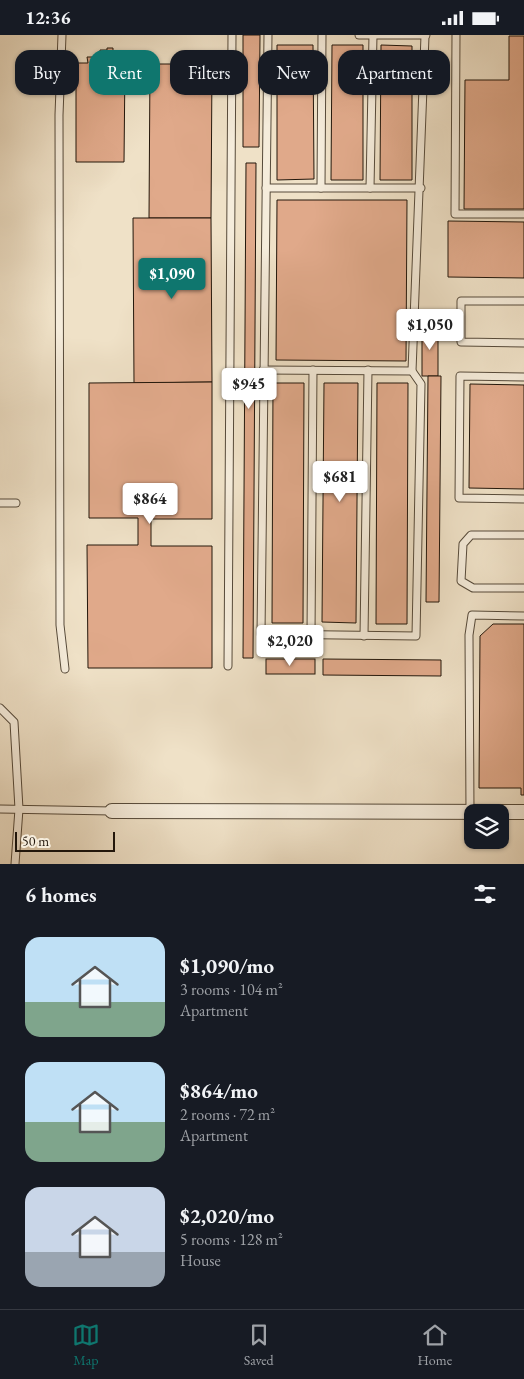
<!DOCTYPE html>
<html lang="en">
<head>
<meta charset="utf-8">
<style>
	body { margin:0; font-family:"EB Garamond",serif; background:#20242c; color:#f1f3f6; height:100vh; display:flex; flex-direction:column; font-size:19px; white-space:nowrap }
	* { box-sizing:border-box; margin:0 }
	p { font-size:16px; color:#9ea1a6 }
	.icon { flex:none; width:28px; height:28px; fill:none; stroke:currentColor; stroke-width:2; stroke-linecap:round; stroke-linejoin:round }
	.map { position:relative; height:829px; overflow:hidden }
	.sheet { display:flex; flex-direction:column; background:#171b24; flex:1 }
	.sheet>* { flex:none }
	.hud { position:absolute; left:15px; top:15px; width:495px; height:45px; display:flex; gap:10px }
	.tools { position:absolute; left:464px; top:769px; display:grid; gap:10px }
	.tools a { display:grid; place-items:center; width:45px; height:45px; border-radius:10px; background:#171b24; box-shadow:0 1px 4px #0004; font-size:25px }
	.scale { position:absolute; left:15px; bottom:12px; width:100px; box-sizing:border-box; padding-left:5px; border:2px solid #23170b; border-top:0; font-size:14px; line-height:18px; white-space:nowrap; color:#23170b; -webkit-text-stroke:4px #f5ecdb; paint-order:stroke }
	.price { position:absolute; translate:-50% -42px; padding:0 11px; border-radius:5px; background:#fff; color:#222; font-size:16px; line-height:32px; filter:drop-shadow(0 1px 2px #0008) }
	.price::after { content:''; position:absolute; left:50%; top:30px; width:15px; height:11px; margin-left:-8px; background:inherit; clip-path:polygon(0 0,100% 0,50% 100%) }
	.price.active { background:#0f766e; color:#fff }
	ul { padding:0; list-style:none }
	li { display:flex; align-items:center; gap:15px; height:125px; padding:0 25px }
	li span { display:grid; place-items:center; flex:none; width:140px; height:100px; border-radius:15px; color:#555 }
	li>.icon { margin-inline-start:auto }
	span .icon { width:60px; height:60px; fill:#fffc; stroke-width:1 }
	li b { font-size:21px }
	h2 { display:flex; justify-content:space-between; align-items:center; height:60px; padding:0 25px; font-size:21px }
	.tag { padding:0 18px; border-radius:15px; background:#171b24; box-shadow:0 1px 4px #0004; font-size:18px; line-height:45px }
	.tag.active { background:#0f766e; color:#fff }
	.status { display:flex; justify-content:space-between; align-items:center; height:35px; padding:0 25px; background:#171b24; direction:ltr }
	.status svg { height:14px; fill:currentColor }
	.dock { display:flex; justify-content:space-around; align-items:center; height:70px; border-top:1px solid #363941; background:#171b24; font-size:14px; color:#9ea1a6 }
	.dock a { display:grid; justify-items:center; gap:2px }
	.dock .active { color:#0f766e }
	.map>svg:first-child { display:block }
	.building { fill:#e0a98a; stroke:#23170b }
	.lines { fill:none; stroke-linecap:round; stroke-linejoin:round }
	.service-casing { stroke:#564a3a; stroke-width:9 }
	.minor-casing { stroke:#564a3a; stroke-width:16 }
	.service { stroke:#f5ecdb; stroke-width:7 }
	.minor { stroke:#f5ecdb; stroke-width:14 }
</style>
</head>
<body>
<div class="status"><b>12:36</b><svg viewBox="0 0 49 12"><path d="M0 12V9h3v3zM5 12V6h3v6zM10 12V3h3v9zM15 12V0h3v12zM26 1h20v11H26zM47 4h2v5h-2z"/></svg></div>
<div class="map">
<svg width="524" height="829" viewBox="0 0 524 829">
	<rect width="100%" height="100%" fill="#efe1c7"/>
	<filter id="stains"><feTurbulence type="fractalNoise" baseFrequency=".004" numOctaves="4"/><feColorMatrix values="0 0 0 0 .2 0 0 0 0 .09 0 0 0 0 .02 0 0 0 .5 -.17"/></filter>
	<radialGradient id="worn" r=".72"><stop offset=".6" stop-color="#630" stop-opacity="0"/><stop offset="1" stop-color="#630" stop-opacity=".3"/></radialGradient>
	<!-- building -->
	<g class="building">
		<path d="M243 0H260L259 112H243Z"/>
		<path d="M509 1H524V174H464L465 45H509Z"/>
		<path d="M277 10H313L314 144 277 145Z"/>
		<path d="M332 10H363V145H331Z"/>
		<path d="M381 10 412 11V145H380Z"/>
		<path d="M107 13H113V28H125L124 127H76V28H88L87 22H97V19H100V15H107Z"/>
		<path d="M150 29H212L211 183H149Z"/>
		<path d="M246 128H256L253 623H243Z"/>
		<path d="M277 165H407L406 326 276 325Z"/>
		<path d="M133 183H211L212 347 134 348Z"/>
		<path d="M448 186 524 187V243L448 242Z"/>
		<rect x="422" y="291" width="16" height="50"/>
		<path d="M428 341H441L439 567H426Z"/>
		<path d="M212 347V484H151V511H212V633H88L87 510H138V483H89V348Z"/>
		<path d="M273 348H304L303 588H272Z"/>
		<path d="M324 348H358L356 588 322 587Z"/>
		<path d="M377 348H408L407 589H376Z"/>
		<path d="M470 349 524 350V454L469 453Z"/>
		<path d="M493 589H524V760H521V753H479L480 601Z"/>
		<rect x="266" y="624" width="49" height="15"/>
		<path d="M323 624 441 625V641L323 640Z"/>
	</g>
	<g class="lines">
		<defs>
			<g id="service">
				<path d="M62 0 59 80 60 590 65 634"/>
				<path d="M268 0 261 599 416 601 421 349 412 336 425 1"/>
				<path d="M359 0H426"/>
				<path d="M456 0 455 179H524"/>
				<path d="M266 153H421"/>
				<path d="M321 153 322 0"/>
				<path d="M370 153 373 0"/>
				<path d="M524 266H461V307L524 308"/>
				<path d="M263 335 412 336"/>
				<path d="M524 342 460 341 459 463 524 464"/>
				<path d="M0 468H16"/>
				<path d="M524 500H471L463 509 461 546 473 553H524"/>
				<path d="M311 600 313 335"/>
				<path d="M364 601 368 335"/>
				<path d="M228 631 232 0"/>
				<path d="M0 673 14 687 19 774 15 829"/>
				<path d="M0 774 112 776"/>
				<path d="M470 777 469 600 472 580 524 581"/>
			</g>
			<path id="minor" d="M112 776 524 777"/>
		</defs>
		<!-- service casing -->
		<use href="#service" class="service-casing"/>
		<!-- minor casing -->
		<use href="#minor" class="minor-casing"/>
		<!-- service -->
		<use href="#service" class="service"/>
		<!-- minor -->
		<use href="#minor" class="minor"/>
	</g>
	<rect width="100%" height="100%" filter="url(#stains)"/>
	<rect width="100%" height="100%" fill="url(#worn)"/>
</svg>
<div class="tools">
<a><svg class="icon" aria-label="layers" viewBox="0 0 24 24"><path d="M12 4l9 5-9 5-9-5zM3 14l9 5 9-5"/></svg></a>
</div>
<div class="scale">50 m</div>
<b class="price active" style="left:172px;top:265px">$1,090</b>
<b class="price" style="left:430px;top:316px">$1,050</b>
<b class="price" style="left:249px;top:375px">$945</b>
<b class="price" style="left:340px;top:468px">$681</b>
<b class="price" style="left:150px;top:490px">$864</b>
<b class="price" style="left:290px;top:632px">$2,020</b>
<div class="hud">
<a class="tag">Buy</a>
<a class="tag active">Rent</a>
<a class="tag">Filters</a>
<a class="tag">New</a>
<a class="tag">Apartment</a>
</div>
</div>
<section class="sheet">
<h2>6 homes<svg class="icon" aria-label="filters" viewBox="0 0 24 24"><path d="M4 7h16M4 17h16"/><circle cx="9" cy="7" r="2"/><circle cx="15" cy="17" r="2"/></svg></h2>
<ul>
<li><span style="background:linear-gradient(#bfe0f5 65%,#7fa58c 0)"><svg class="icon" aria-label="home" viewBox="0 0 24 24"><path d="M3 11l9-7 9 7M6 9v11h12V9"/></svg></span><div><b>$1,090/mo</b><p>3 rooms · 104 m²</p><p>Apartment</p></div></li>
<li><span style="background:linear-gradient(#bfe0f5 60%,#7fa58c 0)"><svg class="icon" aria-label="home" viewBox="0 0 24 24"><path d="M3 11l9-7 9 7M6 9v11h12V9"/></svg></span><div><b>$864/mo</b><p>2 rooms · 72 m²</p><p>Apartment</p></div></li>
<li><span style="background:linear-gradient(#c9d6e8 65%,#9aa5b1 0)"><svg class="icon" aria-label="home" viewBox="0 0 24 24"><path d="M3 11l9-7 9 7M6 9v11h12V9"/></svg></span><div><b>$2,020/mo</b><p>5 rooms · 128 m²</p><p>House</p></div></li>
</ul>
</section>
<nav class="dock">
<a class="active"><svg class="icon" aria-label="map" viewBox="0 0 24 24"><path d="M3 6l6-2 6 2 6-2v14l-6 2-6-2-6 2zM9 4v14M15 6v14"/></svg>Map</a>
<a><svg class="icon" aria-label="saved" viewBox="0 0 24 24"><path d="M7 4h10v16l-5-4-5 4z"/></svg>Saved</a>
<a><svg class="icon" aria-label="home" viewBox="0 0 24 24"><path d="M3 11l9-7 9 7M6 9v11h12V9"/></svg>Home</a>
</nav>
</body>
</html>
